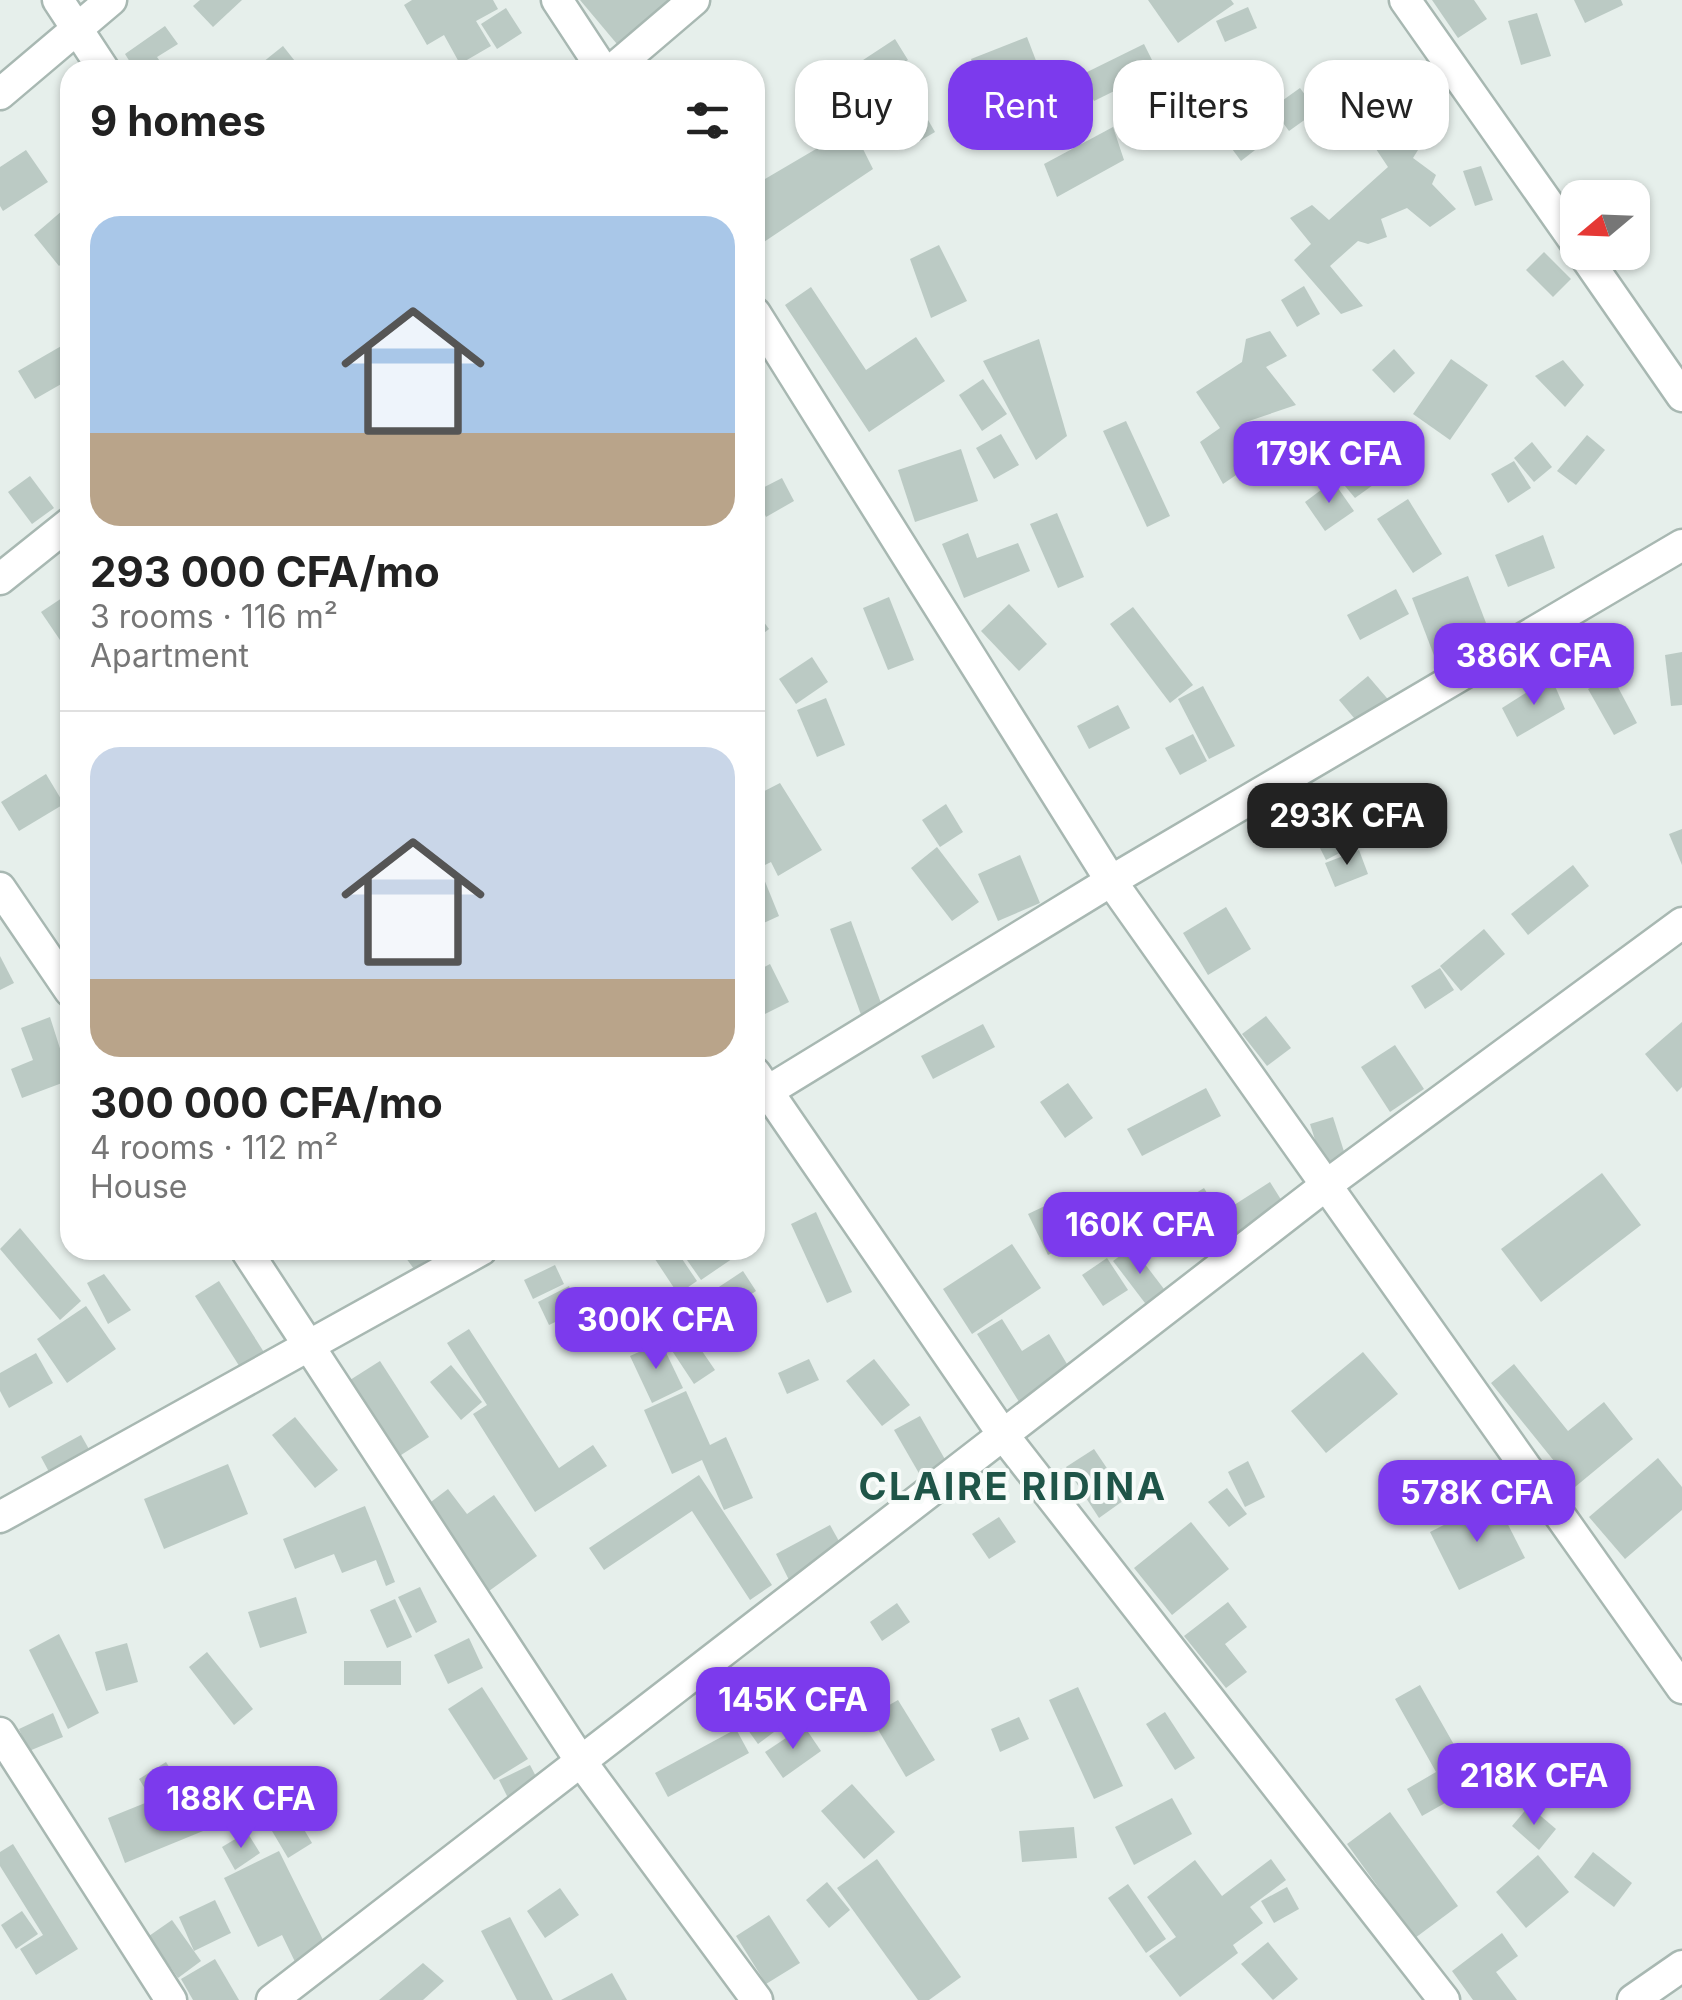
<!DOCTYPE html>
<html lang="en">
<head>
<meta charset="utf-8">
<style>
	body { margin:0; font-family:Inter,sans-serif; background:#f2f2f2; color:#222; height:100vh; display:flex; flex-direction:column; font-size:38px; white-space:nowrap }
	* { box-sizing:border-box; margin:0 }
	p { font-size:32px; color:#767676 }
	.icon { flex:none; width:55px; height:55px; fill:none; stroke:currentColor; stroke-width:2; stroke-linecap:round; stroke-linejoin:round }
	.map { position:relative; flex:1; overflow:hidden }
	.drawer { position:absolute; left:60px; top:60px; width:705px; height:1200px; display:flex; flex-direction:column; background:#fff; border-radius:30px; box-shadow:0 2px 8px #0004 }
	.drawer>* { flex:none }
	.banner { position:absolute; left:795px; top:60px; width:735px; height:90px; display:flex; gap:20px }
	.needle { width:65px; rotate:251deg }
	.controls { position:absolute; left:1560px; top:180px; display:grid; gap:20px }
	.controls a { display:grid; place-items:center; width:90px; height:90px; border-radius:20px; background:#fff; box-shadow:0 2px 8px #0004; font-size:50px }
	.price { position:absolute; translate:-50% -85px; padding:0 22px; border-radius:20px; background:#7c3aed; color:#fff; font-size:32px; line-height:65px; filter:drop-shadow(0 2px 5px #0008) }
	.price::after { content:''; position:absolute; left:50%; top:60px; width:30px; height:22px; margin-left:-15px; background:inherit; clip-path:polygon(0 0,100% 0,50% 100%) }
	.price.active { background:#222; color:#fff }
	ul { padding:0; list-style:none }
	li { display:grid; align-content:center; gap:20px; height:530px; padding:0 30px }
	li+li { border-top:2px solid #e0e0e0 }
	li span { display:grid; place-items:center; height:310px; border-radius:30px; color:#555 }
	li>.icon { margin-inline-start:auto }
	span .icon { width:180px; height:180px; fill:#fffc; stroke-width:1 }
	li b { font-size:42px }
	h2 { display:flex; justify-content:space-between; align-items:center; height:120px; padding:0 30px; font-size:42px }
	.tag { padding:0 35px; border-radius:30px; background:#fff; box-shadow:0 2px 8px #0004; font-size:35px; line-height:90px }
	.tag.active { background:#7c3aed; color:#fff }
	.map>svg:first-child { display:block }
	.building { fill:#bbcac4 }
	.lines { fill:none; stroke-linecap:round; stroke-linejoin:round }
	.minor-casing { stroke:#a8b8b2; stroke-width:35 }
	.minor { stroke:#fff; stroke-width:30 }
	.labels { text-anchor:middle; stroke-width:8; stroke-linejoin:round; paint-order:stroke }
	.district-label { font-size:38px; font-weight:bold; letter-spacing:2.5px; fill:#1f5548; stroke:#f7fbf9 }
</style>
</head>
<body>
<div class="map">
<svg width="1682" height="2000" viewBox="0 0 1682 2000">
	<rect width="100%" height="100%" fill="#e6efeb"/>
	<!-- building -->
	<g class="building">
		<path d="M200 0H242L213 27 193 6Z"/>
		<path d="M412 0H493L498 9 476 21 491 46 460 64 444 35 427 45 404 5Z"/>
		<path d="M580 0H669L617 44Z"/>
		<path d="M1148 0H1231L1234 4 1178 43Z"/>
		<path d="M1432 0H1474L1487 19 1458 38Z"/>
		<path d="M1574 0H1621L1623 5 1585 23Z"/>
		<path d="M1248 7 1257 28 1225 42 1216 21Z"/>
		<path d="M506 8 522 33 497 49 481 24Z"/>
		<path d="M1537 13 1551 56 1521 65 1508 21Z"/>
		<path d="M165 26 178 44 157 57 166 70H135L125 54Z"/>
		<path d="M1027 37 1059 121 1003 143 971 59Z"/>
		<path d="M895 39 908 60 857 93 875 122 856 135 873 169 755 248V185L850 129 822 87Z"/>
		<path d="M1144 44 1157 70 1094 101 1081 75Z"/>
		<path d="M283 46 302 70H253Z"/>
		<path d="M1300 88 1317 111 1289 131 1272 108Z"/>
		<path d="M920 106 935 132 908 148 894 120Z"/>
		<path d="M1253 110 1273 136 1241 161 1221 134Z"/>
		<path d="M1406 116 1418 150 1413 158 1436 175 1432 184 1456 209 1430 227 1407 208 1381 219 1387 237 1368 244 1358 241 1330 266 1363 306 1341 314 1294 260 1311 244 1290 218 1312 205 1329 220 1388 167 1370 140Z"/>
		<path d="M1113 127 1124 160 1057 197 1044 164Z"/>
		<path d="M26 150 48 182 3 211 0 206V167Z"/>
		<path d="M1481 166 1493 200 1475 206 1463 171Z"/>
		<path d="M70 204V256L59 266 34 235Z"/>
		<path d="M939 245 967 301 931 318 910 259Z"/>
		<path d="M1544 252 1571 279 1553 297 1526 270Z"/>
		<path d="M1304 286 1320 314 1297 327 1281 300Z"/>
		<path d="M811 287 866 370 916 337 945 381 869 432 785 305Z"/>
		<path d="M1270 331 1287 356 1266 367 1296 405 1246 422 1271 451 1223 484 1200 442 1220 428 1196 392 1242 362 1246 339Z"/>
		<path d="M1039 339 1067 436 1036 460 983 361Z"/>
		<path d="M70 341V379L35 399 18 371Z"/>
		<path d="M1394 349 1415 373 1394 393 1372 370Z"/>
		<path d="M1451 359 1488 385 1450 440 1413 414Z"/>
		<path d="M1563 360 1584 385 1565 407 1535 376Z"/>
		<path d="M983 379 1007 414 982 431 959 395Z"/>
		<path d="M1126 421 1170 516 1147 527 1103 431Z"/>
		<path d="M1001 434 1019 465 994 479 976 448Z"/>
		<path d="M1587 435 1605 450 1576 485 1557 471Z"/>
		<path d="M1532 442 1552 467 1534 482 1514 458Z"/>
		<path d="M961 449 978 501 915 522 898 470Z"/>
		<path d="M1366 460 1380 480 1355 498 1340 480Z"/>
		<path d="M1514 461 1531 488 1508 503 1491 474Z"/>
		<path d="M30 476 54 508 32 524 8 492Z"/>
		<path d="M782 478 794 501 766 517 755 492Z"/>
		<path d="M1333 481 1354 511 1325 531 1305 502Z"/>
		<path d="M1408 499 1442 554 1413 573 1377 519Z"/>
		<path d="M1057 513 1084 577 1058 588 1030 524Z"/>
		<path d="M968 533 977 558 1018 543 1030 571 964 598 942 544Z"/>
		<path d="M1543 535 1555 568 1508 587 1495 555Z"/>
		<path d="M1468 576 1491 636 1435 658 1412 598Z"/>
		<path d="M1396 589 1409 614 1360 640 1347 615Z"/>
		<path d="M68 594 70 633 60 640 41 612Z"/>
		<path d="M889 597 914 660 888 670 863 608Z"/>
		<path d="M1009 604 1047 644 1019 671 981 631Z"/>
		<path d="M1133 607 1193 685 1170 703 1110 624Z"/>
		<path d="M755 610 769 629 755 640Z"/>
		<path d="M1682 652V705L1671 706 1665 655Z"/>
		<path d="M812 657 828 682 796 704 779 679Z"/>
		<path d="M1368 676 1404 718 1375 743 1339 700Z"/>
		<path d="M1612 676 1637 723 1614 735 1588 689Z"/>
		<path d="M1551 677 1565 709 1517 737 1502 708Z"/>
		<path d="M1203 686 1235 746 1209 759 1178 699Z"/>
		<path d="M826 698 845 745 817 757 797 710Z"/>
		<path d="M1118 705 1130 728 1089 749 1077 726Z"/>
		<path d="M1193 734 1207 761 1180 775 1165 748Z"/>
		<path d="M46 774 64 804 19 831 1 802Z"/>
		<path d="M780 783 822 850 778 876 771 862 755 870V796Z"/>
		<path d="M946 804 963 832 940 847 922 820Z"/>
		<path d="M1346 823 1357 844 1326 860 1315 838Z"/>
		<path d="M1682 829V865L1669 834Z"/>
		<path d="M937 847 979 902 952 921 911 868Z"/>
		<path d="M1359 850 1368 874 1335 887 1325 863Z"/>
		<path d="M1020 855 1040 903 998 921 978 874Z"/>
		<path d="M1573 865 1589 886 1528 935 1511 914Z"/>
		<path d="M764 879 779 916 755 927V882Z"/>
		<path d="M1226 907 1251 949 1208 975 1183 933Z"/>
		<path d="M851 921 885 1014 864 1023 830 929Z"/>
		<path d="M1484 929 1505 954 1461 991 1440 966Z"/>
		<path d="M0 956 14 983 0 990Z"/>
		<path d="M770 964 789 1002 755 1019V972Z"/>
		<path d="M1440 968 1454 990 1425 1009 1411 986Z"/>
		<path d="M1266 1016 1291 1048 1267 1066 1242 1034Z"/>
		<path d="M50 1017 70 1080 22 1098 11 1069 33 1060 21 1028Z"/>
		<path d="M1682 1022V1087L1677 1092 1645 1054Z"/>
		<path d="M983 1024 995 1047 933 1079 921 1056Z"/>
		<path d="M1395 1045 1424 1089 1390 1112 1361 1067Z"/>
		<path d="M1068 1083 1093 1118 1065 1138 1040 1102Z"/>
		<path d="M1206 1088 1221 1116 1142 1156 1127 1129Z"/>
		<path d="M1333 1117 1348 1164 1325 1171 1310 1124Z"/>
		<path d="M1602 1173 1641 1225 1541 1302 1501 1249Z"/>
		<path d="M1270 1182 1285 1206 1212 1253 1180 1203 1204 1188 1220 1214Z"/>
		<path d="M1066 1196 1085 1237 1048 1255 1028 1214Z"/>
		<path d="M816 1212 852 1292 827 1303 791 1224Z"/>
		<path d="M20 1228 81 1301 60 1320 0 1249Z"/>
		<path d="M1012 1244 1041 1288 972 1334 943 1289Z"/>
		<path d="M1132 1247 1167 1293 1148 1307 1113 1261Z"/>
		<path d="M400 1250H441L414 1269Z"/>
		<path d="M649 1250H676L697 1281 678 1294Z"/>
		<path d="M680 1250H745L701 1280Z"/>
		<path d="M1107 1258 1128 1290 1103 1306 1082 1275Z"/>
		<path d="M555 1265 564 1284 533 1299 524 1280Z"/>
		<path d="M743 1271 756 1291 691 1335 715 1370 694 1384 657 1328Z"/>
		<path d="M104 1274 131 1310 108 1324 87 1283Z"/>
		<path d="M219 1281 267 1357 243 1372 195 1296Z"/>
		<path d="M569 1286 580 1310 549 1325 538 1302Z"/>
		<path d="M86 1306 116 1349 67 1383 37 1339Z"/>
		<path d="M1002 1319 1022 1351 1049 1334 1073 1374 1021 1405 977 1334Z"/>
		<path d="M469 1329 559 1468 593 1445 607 1466 535 1512 473 1414 487 1405 447 1343Z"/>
		<path d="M661 1342 683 1388 652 1403 630 1356Z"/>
		<path d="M1363 1352 1398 1394 1326 1453 1291 1411Z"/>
		<path d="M36 1353 53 1383 9 1408 0 1391V1373Z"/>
		<path d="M809 1359 819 1380 787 1394 778 1373Z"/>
		<path d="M874 1359 910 1405 882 1426 846 1381Z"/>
		<path d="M380 1361 429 1437 398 1457 350 1380Z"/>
		<path d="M1514 1364 1568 1431 1604 1402 1633 1439 1575 1487 1491 1383Z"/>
		<path d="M451 1365 482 1402 461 1420 430 1382Z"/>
		<path d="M686 1391 710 1445 726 1437 753 1498 724 1510 702 1460 672 1474 644 1410Z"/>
		<path d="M920 1416 950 1468 924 1482 894 1430Z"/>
		<path d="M295 1417 338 1470 315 1488 272 1435Z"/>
		<path d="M81 1435 95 1460 55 1483 41 1457Z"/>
		<path d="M1094 1449 1127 1498 1099 1518 1066 1467Z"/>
		<path d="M1658 1458 1682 1487V1510L1625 1559 1589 1517Z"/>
		<path d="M1248 1461 1265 1497 1245 1507 1228 1472Z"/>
		<path d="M228 1464 248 1514 164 1549 144 1499Z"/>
		<path d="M699 1475 772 1585 750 1600 692 1511 604 1570 589 1548Z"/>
		<path d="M1227 1488 1247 1514 1229 1527 1208 1502Z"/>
		<path d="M448 1489 467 1514 494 1495 537 1556 489 1591 427 1505Z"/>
		<path d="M1495 1499 1525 1558 1459 1590 1430 1532Z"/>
		<path d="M365 1506 395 1582 386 1586 376 1560 342 1573 334 1554 295 1569 283 1539Z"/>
		<path d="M999 1517 1016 1542 989 1559 972 1534Z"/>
		<path d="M1191 1522 1229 1569 1172 1615 1134 1568Z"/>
		<path d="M830 1525 845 1552 790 1582 776 1554Z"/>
		<path d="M420 1587 437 1622 416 1633 398 1597Z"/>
		<path d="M296 1597 307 1633 260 1648 248 1612Z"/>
		<path d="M395 1599 412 1637 387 1648 370 1610Z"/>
		<path d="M1228 1602 1247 1627 1225 1644 1247 1672 1226 1688 1184 1636Z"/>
		<path d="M897 1603 910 1622 882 1641 870 1622Z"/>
		<path d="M59 1634 99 1713 68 1729 29 1650Z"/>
		<path d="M469 1638 483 1668 448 1684 434 1655Z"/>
		<path d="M127 1643 138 1682 106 1691 95 1652Z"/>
		<path d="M207 1652 253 1709 234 1725 189 1667Z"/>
		<rect x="344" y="1661" width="57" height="24"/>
		<path d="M788 1684 806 1708 758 1744 740 1719Z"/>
		<path d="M1420 1685 1477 1785 1422 1816 1407 1789 1436 1772 1395 1699Z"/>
		<path d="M482 1687 528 1759 494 1780 448 1709Z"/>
		<path d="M1078 1687 1123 1786 1094 1799 1049 1700Z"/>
		<path d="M898 1700 935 1760 906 1777 870 1716Z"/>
		<path d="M1165 1712 1195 1758 1175 1770 1146 1724Z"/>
		<path d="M53 1713 63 1737 29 1751 19 1729Z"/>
		<path d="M1019 1717 1029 1739 1000 1752 991 1729Z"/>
		<path d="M804 1726 821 1751 783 1778 765 1752Z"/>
		<path d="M736 1729 749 1753 668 1797 655 1773Z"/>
		<path d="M166 1762 179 1783 152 1800 139 1779Z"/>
		<path d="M530 1765 542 1788 511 1804 499 1780Z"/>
		<path d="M207 1778 225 1822 125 1863 108 1818Z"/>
		<path d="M852 1784 895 1832 864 1859 821 1811Z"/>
		<path d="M1172 1798 1192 1834 1134 1865 1115 1827Z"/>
		<path d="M1529 1806 1556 1829 1539 1850 1512 1826Z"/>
		<path d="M293 1811 312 1843 288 1858 269 1826Z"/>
		<path d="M1390 1812 1458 1906 1415 1938 1347 1844Z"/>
		<path d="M1074 1827 1077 1858 1022 1862 1019 1831Z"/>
		<path d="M247 1832 260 1853 235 1870 222 1847Z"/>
		<path d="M13 1844 78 1949 36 1975 20 1949 43 1935 0 1866V1852Z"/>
		<path d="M279 1851 329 1952 298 1968 282 1935 258 1947 224 1878Z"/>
		<path d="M1593 1852 1632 1883 1614 1907 1574 1877Z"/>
		<path d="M1538 1855 1569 1892 1526 1928 1496 1892Z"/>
		<path d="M877 1859 961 1977 929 2000H918L837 1888Z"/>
		<path d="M1271 1859 1286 1880 1250 1907 1263 1923 1233 1945 1238 1953 1180 1997 1149 1956 1176 1937 1147 1897 1195 1860 1222 1896Z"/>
		<path d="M827 1882 850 1910 829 1928 806 1900Z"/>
		<path d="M1128 1884 1166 1939 1146 1953 1108 1898Z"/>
		<path d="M1287 1887 1299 1909 1274 1923 1261 1901Z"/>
		<path d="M560 1888 579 1915 545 1938 527 1911Z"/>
		<path d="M215 1900 231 1933 194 1951 179 1917Z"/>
		<path d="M22 1911 38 1934 16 1949 1 1925Z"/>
		<path d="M769 1915 800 1963 766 1984 736 1936Z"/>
		<path d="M510 1917 553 2000H517L481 1931Z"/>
		<path d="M172 1920 201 1961 178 1978 149 1936Z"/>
		<path d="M1502 1933 1518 1956 1496 1972 1517 2000H1473L1452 1971Z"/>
		<path d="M1268 1942 1298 1979 1273 2000 1241 1964Z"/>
		<path d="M215 1959 239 2000H193L181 1979Z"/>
		<path d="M423 1963 444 1981 423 2000H379Z"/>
		<path d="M612 1973 627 2000H561Z"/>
	</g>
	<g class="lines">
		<defs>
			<g id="minor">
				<path d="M58 0 104 70"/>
				<path d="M557 0 603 70"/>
				<path d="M1405 0 1578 246"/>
				<path d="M612 70 694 0"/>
				<path d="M0 94 111 0"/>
				<path d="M1582 252 1682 396"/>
				<path d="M755 313 1111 881 1682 1688"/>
				<path d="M0 579 70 523"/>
				<path d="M0 888 70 991"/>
				<path d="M755 1073 1004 1436 1444 2000"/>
				<path d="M755 1099 1111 881 1682 545"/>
				<path d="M246 1250 582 1763 757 2000"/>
				<path d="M0 1517 481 1250"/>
				<path d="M0 1733 171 2000"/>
				<path d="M272 2000 1325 1186 1682 923"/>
				<path d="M1633 2000 1682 1966"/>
			</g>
		</defs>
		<!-- minor casing -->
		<use href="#minor" class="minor-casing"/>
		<!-- minor -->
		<use href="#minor" class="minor"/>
	</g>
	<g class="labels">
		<!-- district labels -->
		<g class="district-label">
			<text x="1013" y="1500">CLAIRE RIDINA</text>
		</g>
	</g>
</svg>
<div class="controls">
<a><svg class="needle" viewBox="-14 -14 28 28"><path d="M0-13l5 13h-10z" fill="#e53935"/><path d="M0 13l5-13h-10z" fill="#767676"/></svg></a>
</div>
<b class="price" style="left:1329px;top:506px">179K CFA</b>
<b class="price" style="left:1534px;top:708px">386K CFA</b>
<b class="price active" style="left:1347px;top:868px">293K CFA</b>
<b class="price" style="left:1140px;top:1277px">160K CFA</b>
<b class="price" style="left:656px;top:1372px">300K CFA</b>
<b class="price" style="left:1477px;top:1545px">578K CFA</b>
<b class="price" style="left:793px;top:1752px">145K CFA</b>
<b class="price" style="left:1534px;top:1828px">218K CFA</b>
<b class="price" style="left:241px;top:1851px">188K CFA</b>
<div class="banner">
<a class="tag">Buy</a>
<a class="tag active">Rent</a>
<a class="tag">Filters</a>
<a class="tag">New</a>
</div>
<section class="drawer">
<h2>9 homes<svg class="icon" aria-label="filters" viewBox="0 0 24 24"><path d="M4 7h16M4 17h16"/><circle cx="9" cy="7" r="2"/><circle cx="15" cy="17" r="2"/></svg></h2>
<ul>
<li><span style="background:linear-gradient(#a9c7e8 70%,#b9a48a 0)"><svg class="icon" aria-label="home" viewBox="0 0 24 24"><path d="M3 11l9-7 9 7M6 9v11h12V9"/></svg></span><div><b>293 000 CFA/mo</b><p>3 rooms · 116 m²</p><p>Apartment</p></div></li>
<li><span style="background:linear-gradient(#c9d6e8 75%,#b9a48a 0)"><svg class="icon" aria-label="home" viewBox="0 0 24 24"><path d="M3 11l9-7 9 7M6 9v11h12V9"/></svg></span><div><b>300 000 CFA/mo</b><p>4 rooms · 112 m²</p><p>House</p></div></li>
</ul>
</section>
</div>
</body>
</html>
